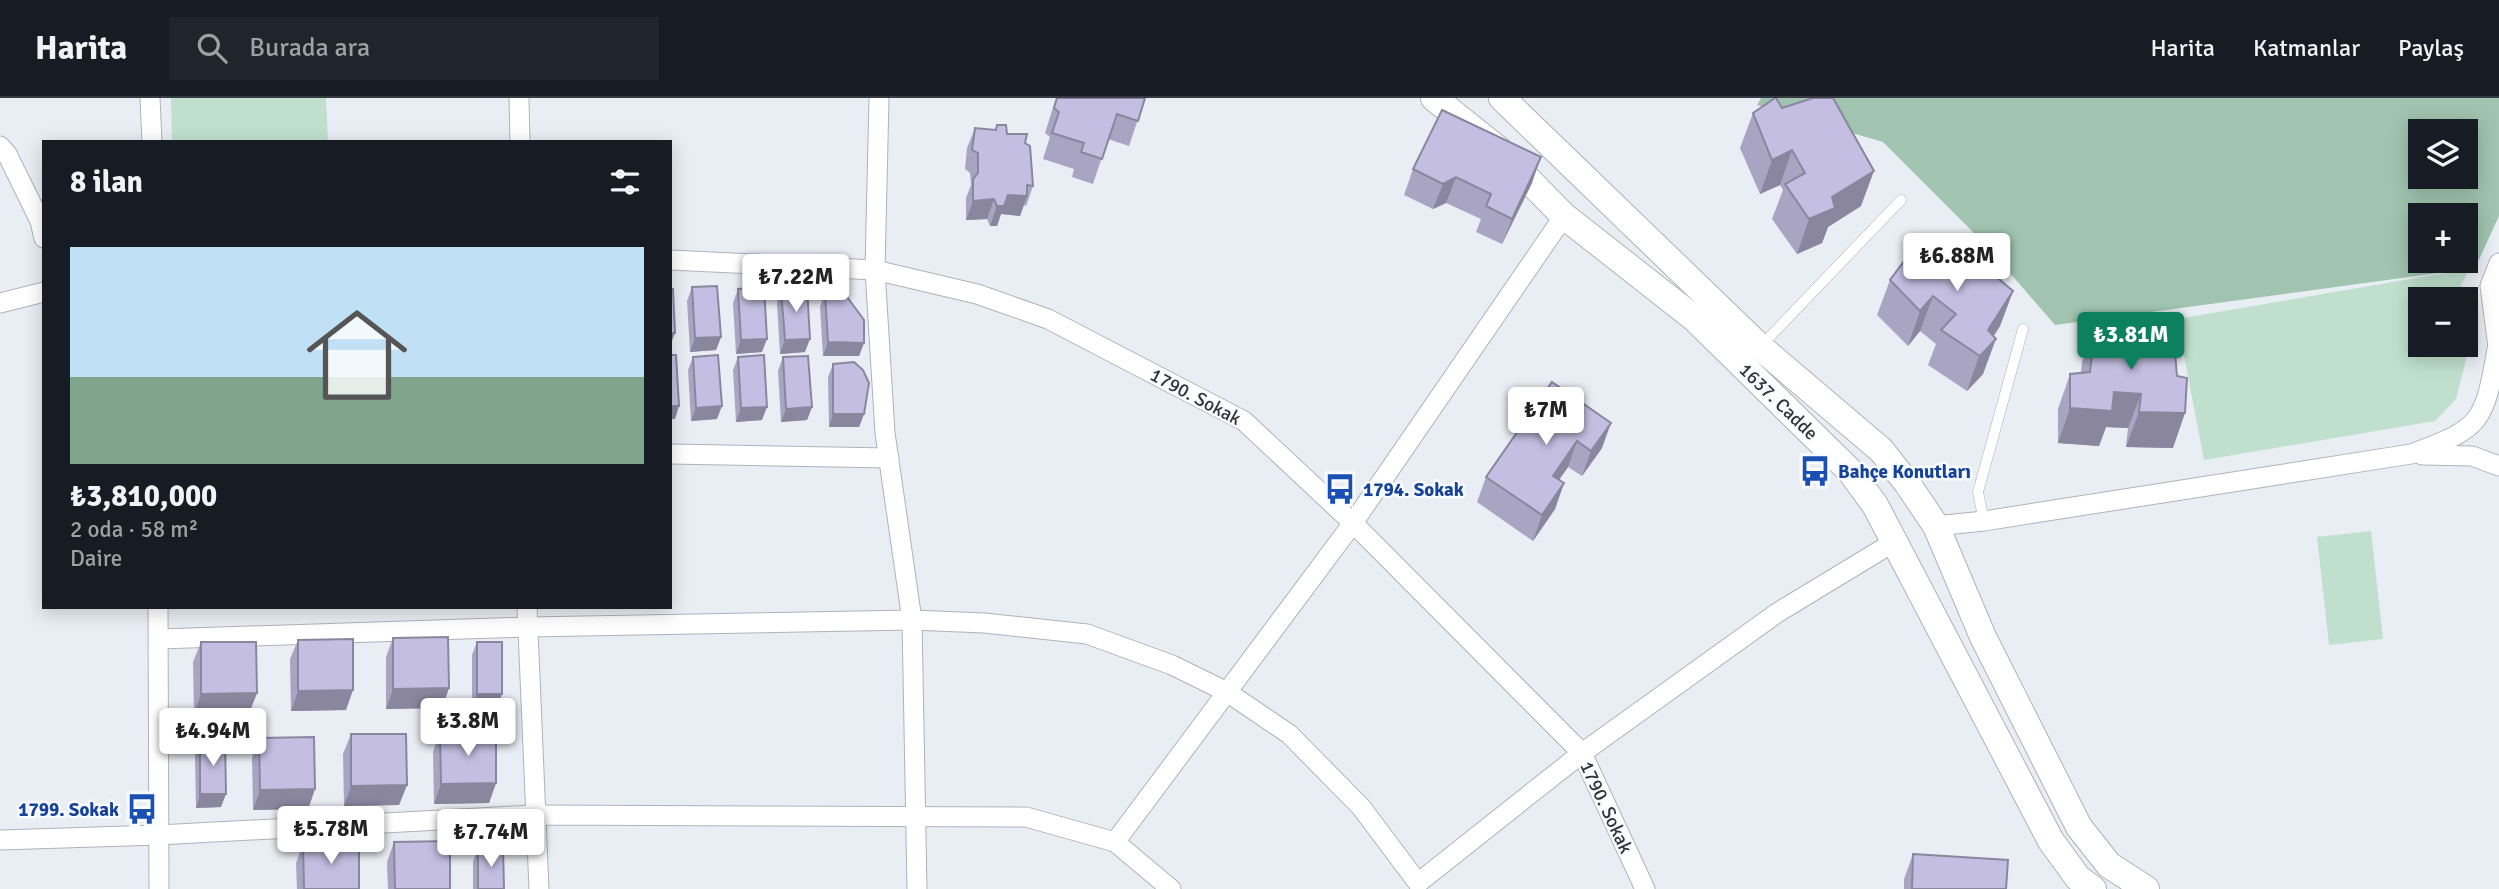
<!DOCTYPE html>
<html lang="tr">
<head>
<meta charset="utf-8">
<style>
	body { margin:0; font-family:Signika,sans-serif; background:#20242c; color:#f1f3f6; height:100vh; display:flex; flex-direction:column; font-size:26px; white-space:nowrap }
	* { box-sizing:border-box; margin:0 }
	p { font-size:23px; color:#9ea1a6 }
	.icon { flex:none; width:38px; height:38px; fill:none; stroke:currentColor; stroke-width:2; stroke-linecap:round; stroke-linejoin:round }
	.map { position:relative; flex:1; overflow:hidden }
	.details { position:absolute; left:42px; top:42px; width:630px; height:469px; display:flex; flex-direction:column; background:#171b24; border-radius:0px; box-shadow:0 4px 18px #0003 }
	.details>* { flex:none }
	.tools { position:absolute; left:2408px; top:21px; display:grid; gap:14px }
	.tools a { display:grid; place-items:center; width:70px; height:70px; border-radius:0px; background:#171b24; box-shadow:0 4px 18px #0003; font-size:35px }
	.price { position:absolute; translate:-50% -60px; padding:0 16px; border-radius:7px; background:#fff; color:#222; font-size:23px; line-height:46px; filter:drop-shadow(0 2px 4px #0008) }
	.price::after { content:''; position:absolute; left:50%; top:42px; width:21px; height:16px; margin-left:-10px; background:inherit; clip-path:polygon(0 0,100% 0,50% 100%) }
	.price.current { background:#0d805e; color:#fff }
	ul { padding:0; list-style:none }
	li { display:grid; align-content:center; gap:14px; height:371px; padding:0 28px }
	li+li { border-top:2px solid #363941 }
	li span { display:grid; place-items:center; height:217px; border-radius:0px; color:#555 }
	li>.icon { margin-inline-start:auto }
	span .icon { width:126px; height:126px; fill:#fffc; stroke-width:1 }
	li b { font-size:30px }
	h2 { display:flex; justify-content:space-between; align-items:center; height:84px; padding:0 28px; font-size:30px }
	header { display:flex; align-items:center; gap:42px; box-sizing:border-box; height:98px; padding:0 35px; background:#171b24; border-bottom:2px solid #363941 }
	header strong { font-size:33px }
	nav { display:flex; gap:38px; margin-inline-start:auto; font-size:24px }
	.search { width:490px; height:63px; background:#20242c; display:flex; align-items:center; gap:18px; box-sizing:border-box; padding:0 24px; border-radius:0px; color:#9ea1a6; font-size:26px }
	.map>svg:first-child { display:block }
	.green { fill:#c0e0cd }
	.forest { fill:#a0c4af; fill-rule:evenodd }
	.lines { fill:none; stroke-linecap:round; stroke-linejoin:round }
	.lane-casing { stroke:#aeb3b9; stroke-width:11 }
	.street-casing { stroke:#aeb3b9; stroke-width:21 }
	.secondary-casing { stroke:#aeb3b9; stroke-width:28 }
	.lane { stroke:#fff; stroke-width:10 }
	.street { stroke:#fff; stroke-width:19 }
	.secondary { stroke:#fff; stroke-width:26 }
	.wall { fill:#a9a4c2 }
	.shaded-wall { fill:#89869e }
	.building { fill:#c4bfe2; stroke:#89869e; stroke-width:2 }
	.labels { text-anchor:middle; stroke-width:5; stroke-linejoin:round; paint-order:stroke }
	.street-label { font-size:19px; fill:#323436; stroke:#f8fbff }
	.transit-label { font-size:19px; font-weight:bold; fill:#164399; stroke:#f8fbff; text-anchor:start }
</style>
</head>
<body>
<header>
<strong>Harita</strong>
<div class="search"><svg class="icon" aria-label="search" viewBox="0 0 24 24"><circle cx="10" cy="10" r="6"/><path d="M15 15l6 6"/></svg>Burada ara</div>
<nav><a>Harita</a><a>Katmanlar</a><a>Paylaş</a></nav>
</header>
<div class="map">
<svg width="2499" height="791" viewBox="0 0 2499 791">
	<rect width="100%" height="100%" fill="#e9eef4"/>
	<!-- green -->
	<g class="green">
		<path d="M171 0H326L328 44H172Z"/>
		<path d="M2469 171 2461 187 2462 201H2420V247H2465L2466 262 2456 301 2435 323 2204 362 2177 221Z"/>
		<path d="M2371 433 2383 541 2329 547 2317 439Z"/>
	</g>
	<!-- forest -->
	<path class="forest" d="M1761 0H2499V118L2475 170 2055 227 1982 143 1883 44 1757 7ZM2420 33H2466V79H2420ZM2420 117H2466V163H2420Z"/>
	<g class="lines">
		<defs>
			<g id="lane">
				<path d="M1760 249 1901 102"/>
				<path d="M1984 423 1978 394 2023 231"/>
			</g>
			<g id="street">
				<path d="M150 0 152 44"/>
				<path d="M519 0 520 44"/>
				<path d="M879 0 875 172 885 335 912 522 917 791"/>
				<path d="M0 48 7 56 40 123 44 140"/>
				<path d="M670 162 875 172 977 196 1048 221 1244 323 1353 425 1582 655 1645 791"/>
				<path d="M2499 165 2490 188 2499 257"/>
				<path d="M0 205 44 194"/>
				<path d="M670 356 889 360"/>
				<path d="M2422 357 2472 358 2499 368"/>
				<path d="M1936 428 1984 423 2411 356C2482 330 2484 325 2497 251"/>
				<path d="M158 509 159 791"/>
				<path d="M527 509 539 791"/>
				<path d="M159 541 528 529 912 522 984 525 1087 536 1172 567 1227 594 1353 425 1564 118"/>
				<path d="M0 742 158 737 534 717 1026 719 1115 744 1227 594 1289 636 1361 709 1418 785 1582 655 1777 515 1894 444"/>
				<path d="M1115 744 1171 791"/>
			</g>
			<g id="secondary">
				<path d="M1434 0 1499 52 1564 118 1694 220 1850 373 1875 407 2051 743 2078 780 2093 791"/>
				<path d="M1502 0 1760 249 1881 352 1907 385 1936 428 1983 539 2079 729 2109 767 2146 791"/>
			</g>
		</defs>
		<!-- lane casing -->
		<use href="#lane" class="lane-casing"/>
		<!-- street casing -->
		<use href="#street" class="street-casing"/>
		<!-- secondary casing -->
		<use href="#secondary" class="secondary-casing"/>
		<!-- lane -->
		<use href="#lane" class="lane"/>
		<!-- street -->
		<use href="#street" class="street"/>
		<!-- secondary -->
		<use href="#secondary" class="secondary"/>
	</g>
	<!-- wall -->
	<g class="wall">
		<path d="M1056 0H1145L1129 48 1108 41 1093 86 1072 79 1074 71 1043 61 1050 39 1045 35Z"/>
		<path d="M1782 10 1861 108 1828 129 1822 145 1797 156 1772 121 1783 92 1780 87 1760 96 1740 50 1753 15Z"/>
		<path d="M997 27 1007 36 1025 45 1033 88 1026 108 1024 107 1020 118 1001 116 997 128H990L987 121 966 122V100L971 87 970 75 965 71 967 50 975 30 995 32Z"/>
		<path d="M1413 71 1532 85 1502 146 1476 134 1481 121 1446 105 1433 111 1404 97Z"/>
		<path d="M1921 168 2013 193 2000 228 1993 238 1983 276 1967 293 1928 267 1936 246 1920 233 1908 248 1877 217 1890 182Z"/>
		<path d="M692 189 721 239 716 252 690 254 687 203Z"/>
		<path d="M738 191 762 254 736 256 733 205Z"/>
		<path d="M781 191 805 254 780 256 777 205Z"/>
		<path d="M825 195 864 245 859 258H823L820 209Z"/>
		<path d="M2095 229 2173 232V350L2126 349 2128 330 2106 329 2099 348 2058 345V311L2070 276 2081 275 2082 264Z"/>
		<path d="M693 259 717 321 691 323 688 272Z"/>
		<path d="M738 259 762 322 736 324 733 272Z"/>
		<path d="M783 259 812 309 807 322 781 324 778 273Z"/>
		<path d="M833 266 864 316 859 329H829L828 279Z"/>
		<path d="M1552 284 1602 350 1582 378 1568 369 1559 382 1564 385 1555 411 1533 443 1477 404 1486 379Z"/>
		<path d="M393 540 449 590 442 610 386 611V559Z"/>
		<path d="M298 542 346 612 291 613 290 561Z"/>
		<path d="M201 544 257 595 249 615H194L193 564Z"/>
		<path d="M477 544 497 610H472V557Z"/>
		<path d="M440 634 496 685 489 705 434 706 433 654Z"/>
		<path d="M351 636 407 687 399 707 344 708 343 656Z"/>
		<path d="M259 640 315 691 308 711 253 712 252 660Z"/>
		<path d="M200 644 221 709 196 710 195 657Z"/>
		<path d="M394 744 450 791H388L387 764Z"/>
		<path d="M303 745 359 791H297L296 765Z"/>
		<path d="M478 750 504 791H473V764Z"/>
		<path d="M1913 756 2006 791H1904V781Z"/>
	</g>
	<!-- shaded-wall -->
	<g class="shaded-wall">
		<path d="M1792 52 1780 87 1760 96 1772 62Z"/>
		<path d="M1541 59 1532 85 1502 146 1512 121Z"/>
		<path d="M1874 73 1861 108 1828 129 1822 145 1797 156 1809 121 1832 99Z"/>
		<path d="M1456 79 1446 105 1433 111 1443 86Z"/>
		<path d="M1008 97 1027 98 1020 118 1001 116 997 128H990L997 108Z"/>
		<path d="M994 101 987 121 966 122 973 103Z"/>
		<path d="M2013 193 2000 228 1983 255 1996 241 1983 276 1967 293 1988 232Z"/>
		<path d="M1933 198 1920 233 1908 248 1920 213Z"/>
		<path d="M670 235H675L670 248Z"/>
		<path d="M721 239 716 252 690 254 695 240Z"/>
		<path d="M767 241 762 254 736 256 741 242Z"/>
		<path d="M810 241 805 254 780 256 785 242Z"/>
		<path d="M828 244 864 245 859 258H823Z"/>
		<path d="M2114 294 2141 296 2128 330 2106 329 2099 348 2058 345 2070 310Z"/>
		<path d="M670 308H679L675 321H670Z"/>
		<path d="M722 308 717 321 691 323 696 310Z"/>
		<path d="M767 309 762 322 736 324 741 310Z"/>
		<path d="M812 309 807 322 781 324 786 311Z"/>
		<path d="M2139 314 2185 315 2173 350 2126 349Z"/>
		<path d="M833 316H864L859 329H829Z"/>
		<path d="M1611 325 1602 350 1582 378 1591 353Z"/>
		<path d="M1577 343 1568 369 1544 403 1553 378Z"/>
		<path d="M1564 385 1555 411 1533 443 1542 417Z"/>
		<path d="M449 590 442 610 386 611 393 591Z"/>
		<path d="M353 592 346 612 291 613 298 593Z"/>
		<path d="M257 595 249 615H194L201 596Z"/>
		<path d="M477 596H502L497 610H472Z"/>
		<path d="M496 685 489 705 434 706 441 686Z"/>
		<path d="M407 687 399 707 344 708 351 688Z"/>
		<path d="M315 691 308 711 253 712 260 692Z"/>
		<path d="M200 696H226L221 709 196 710Z"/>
	</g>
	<!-- building -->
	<g class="building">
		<path d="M1057 0H1145L1138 23 1117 16 1102 61 1081 54 1084 45 1052 35 1059 14 1054 10Z"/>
		<path d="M1775 0H1776L1782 10 1813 0H1833L1874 73 1832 99 1835 110 1809 121 1785 86 1805 75 1792 52 1772 62 1753 15Z"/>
		<path d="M1442 12 1541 59 1512 121 1486 108 1491 96 1456 79 1443 86 1413 71Z"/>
		<path d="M997 27H1006L1007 36H1027L1025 45 1030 48 1033 88 1027 87V98L1008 97 1004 108H997L994 101 973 103V81L978 75V55L972 52 975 30 996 32Z"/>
		<path d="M1949 139 2013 193 1988 232 1996 241 1980 258 1941 232 1956 216 1933 198 1920 213 1890 182 1908 158 1921 168Z"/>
		<path d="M717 188 721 239 695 240 692 189Z"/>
		<path d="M764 189 767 241 741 242 738 191Z"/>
		<path d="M807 189 810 241 785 242 781 191Z"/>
		<path d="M670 191H673L675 235H670Z"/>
		<path d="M842 192 864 222V245L828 244 825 195Z"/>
		<path d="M2095 229 2173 232 2177 278 2187 280 2185 315 2139 314 2141 296 2114 294 2112 313 2070 310V276L2090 274Z"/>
		<path d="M670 257H676L679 308H670Z"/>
		<path d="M718 257 722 308 696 310 693 259Z"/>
		<path d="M764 257 767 309 741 310 738 259Z"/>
		<path d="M808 258 812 309 786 311 783 259Z"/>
		<path d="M854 264 863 272 869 285 864 316H833V266Z"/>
		<path d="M1552 284 1611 325 1591 353 1577 343 1553 378 1564 385 1542 417 1486 379Z"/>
		<path d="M448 539 449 590 393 591V540Z"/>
		<path d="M353 541V592L298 593V542Z"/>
		<path d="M201 544H256L257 595 201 596Z"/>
		<rect x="477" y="544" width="25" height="52"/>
		<path d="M440 634H496V685L441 686Z"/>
		<path d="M351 636H406L407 687 351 688Z"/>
		<path d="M314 639 315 691 260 692 259 640Z"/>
		<path d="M225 643 226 696H200V644Z"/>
		<path d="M450 743V791H395L394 744Z"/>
		<path d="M359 744V791H304L303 745Z"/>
		<path d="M478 750H503L504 791H478Z"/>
		<path d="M1913 756 2008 762 2006 791H1912Z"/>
	</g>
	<!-- icons -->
	<defs>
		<symbol id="bus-bare" viewBox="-9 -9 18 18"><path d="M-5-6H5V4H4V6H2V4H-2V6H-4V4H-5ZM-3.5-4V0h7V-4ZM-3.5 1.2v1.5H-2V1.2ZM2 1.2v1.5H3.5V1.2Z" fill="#1a4fb4" stroke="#f8fbff" stroke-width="2.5" paint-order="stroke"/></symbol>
	</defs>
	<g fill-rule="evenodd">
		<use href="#bus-bare" x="1793" y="351" width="44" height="44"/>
		<use href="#bus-bare" x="1318" y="369" width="44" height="44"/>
		<use href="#bus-bare" x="120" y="689" width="44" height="44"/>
	</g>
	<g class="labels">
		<!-- street labels -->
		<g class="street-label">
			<text transform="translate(1196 298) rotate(28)" y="7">1790. Sokak</text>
			<text transform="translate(1779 303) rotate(44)" y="7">1637. Cadde</text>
			<text transform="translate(1607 709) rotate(65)" y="7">1790. Sokak</text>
		</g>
		<!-- transit labels -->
		<g class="transit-label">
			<text x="1838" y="380">Bahçe Konutları</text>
			<text x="1363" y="398">1794. Sokak</text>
			<text x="119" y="718" text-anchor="end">1799. Sokak</text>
		</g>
	</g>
</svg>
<div class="tools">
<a><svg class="icon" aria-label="layers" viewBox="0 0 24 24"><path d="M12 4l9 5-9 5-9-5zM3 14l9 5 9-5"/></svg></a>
<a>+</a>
<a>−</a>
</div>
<b class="price" style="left:1957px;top:195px">₺6.88M</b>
<b class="price" style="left:796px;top:216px">₺7.22M</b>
<b class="price current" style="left:2131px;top:274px">₺3.81M</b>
<b class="price" style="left:1546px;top:349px">₺7M</b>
<b class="price" style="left:468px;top:660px">₺3.8M</b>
<b class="price" style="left:213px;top:670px">₺4.94M</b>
<b class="price" style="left:331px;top:768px">₺5.78M</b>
<b class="price" style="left:491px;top:771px">₺7.74M</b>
<section class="details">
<h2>8 ilan<svg class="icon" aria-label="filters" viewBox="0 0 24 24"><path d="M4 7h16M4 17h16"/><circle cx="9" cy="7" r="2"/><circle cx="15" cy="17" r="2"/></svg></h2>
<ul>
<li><span style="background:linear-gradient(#bfe0f5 60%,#7fa58c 0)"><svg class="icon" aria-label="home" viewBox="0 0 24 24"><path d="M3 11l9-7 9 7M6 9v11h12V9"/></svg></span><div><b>₺3,810,000</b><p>2 oda · 58 m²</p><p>Daire</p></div></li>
</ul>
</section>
</div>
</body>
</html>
